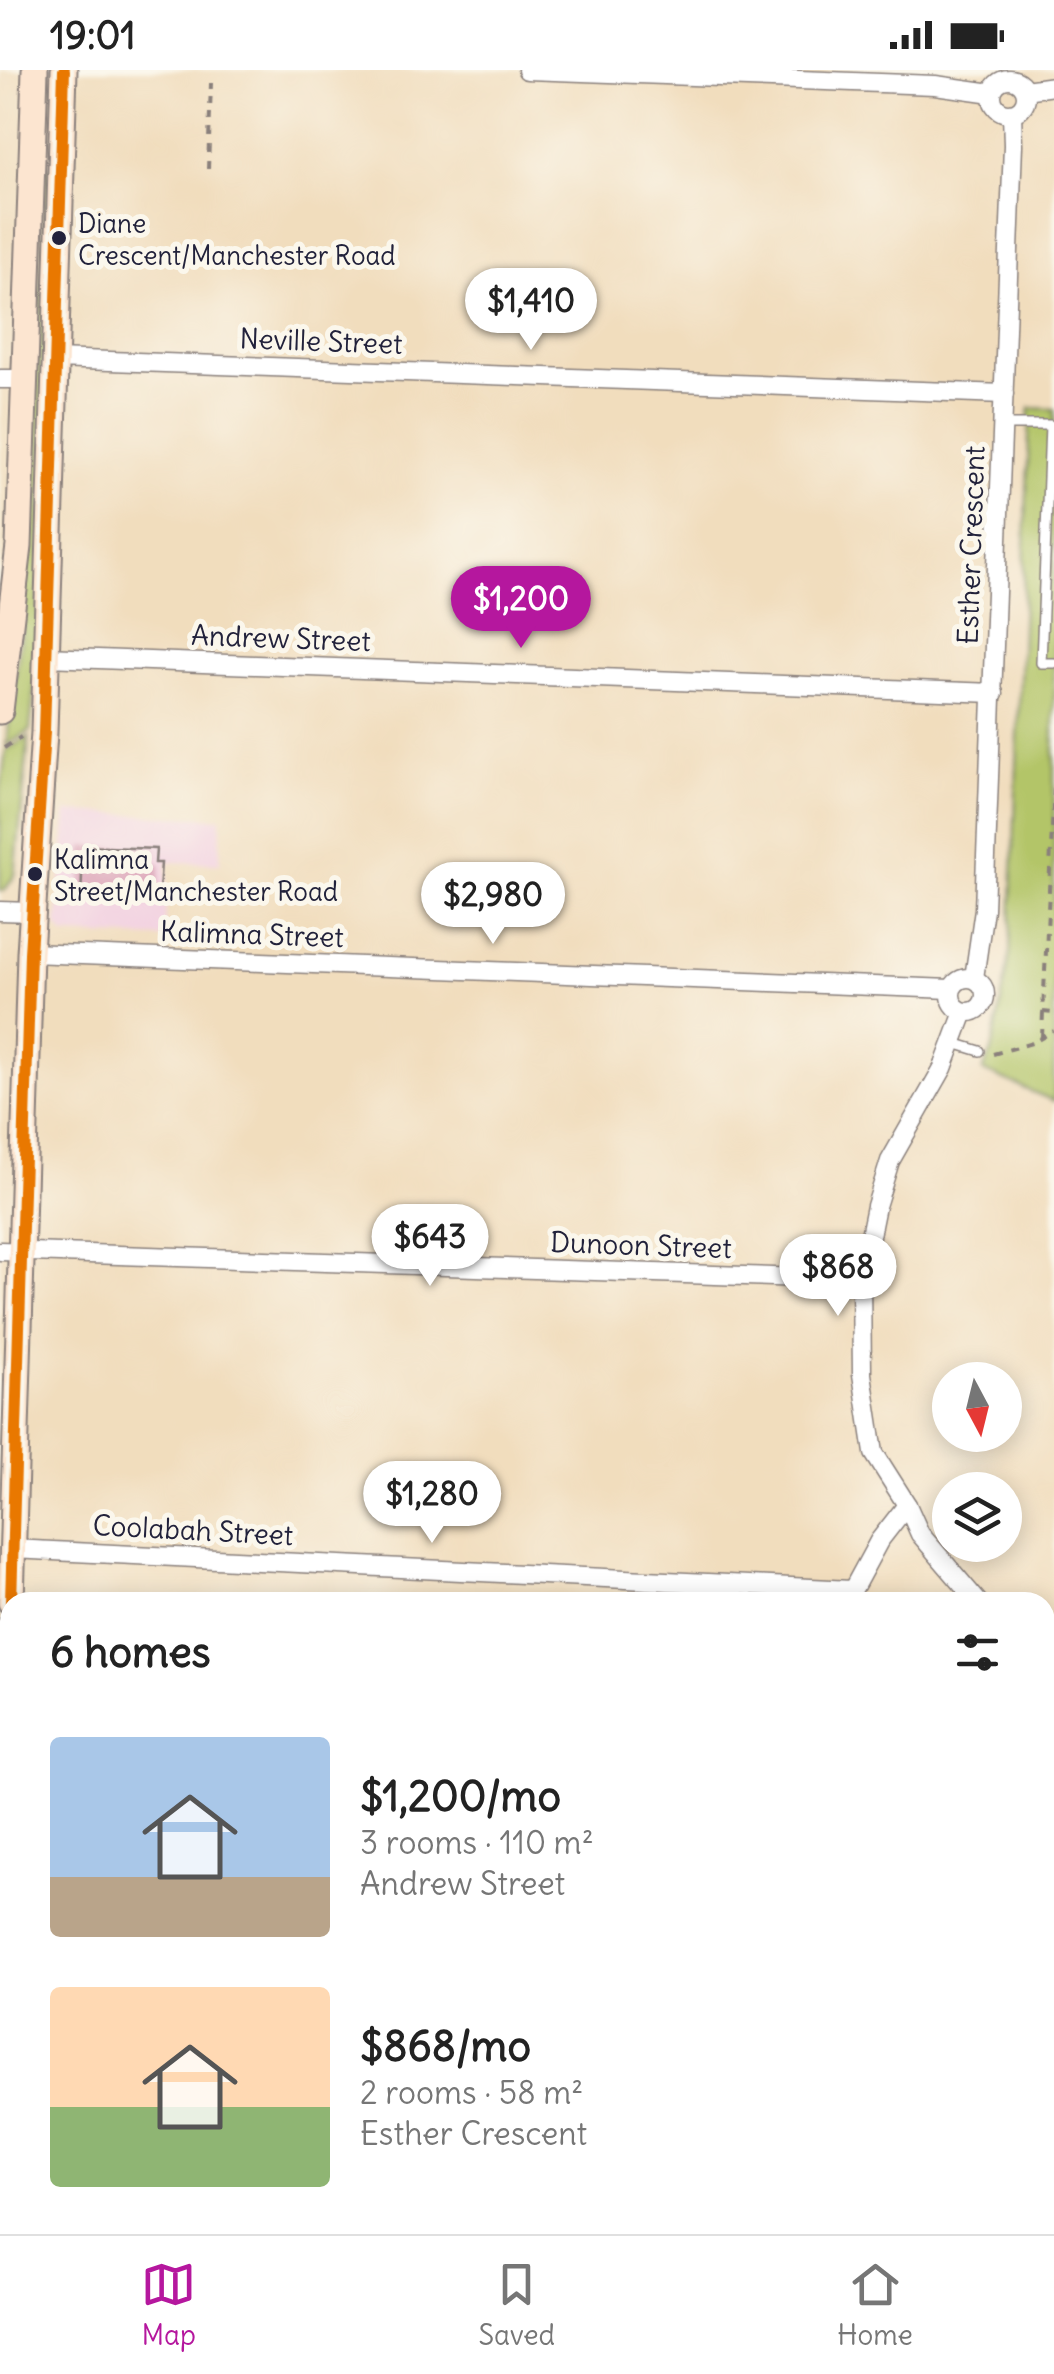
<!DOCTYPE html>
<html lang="en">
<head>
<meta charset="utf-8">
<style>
	body { margin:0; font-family:Delius,sans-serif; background:#f2f2f2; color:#222; height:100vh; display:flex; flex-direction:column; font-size:38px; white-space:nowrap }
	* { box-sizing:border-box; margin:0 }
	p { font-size:32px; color:#767676 }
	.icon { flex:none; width:55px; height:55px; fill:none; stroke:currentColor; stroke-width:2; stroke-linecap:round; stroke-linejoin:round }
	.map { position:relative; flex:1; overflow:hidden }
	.drawer { position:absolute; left:0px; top:1522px; width:1055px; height:642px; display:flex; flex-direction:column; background:#fff; border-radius:30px 30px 0 0; box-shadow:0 5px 25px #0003 }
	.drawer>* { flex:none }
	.needle { width:65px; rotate:173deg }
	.fabs { position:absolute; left:932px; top:1292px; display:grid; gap:20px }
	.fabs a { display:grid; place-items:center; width:90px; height:90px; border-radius:50%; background:#fff; box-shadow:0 5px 25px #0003; font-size:50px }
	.price { position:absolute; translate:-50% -85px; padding:0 22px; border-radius:35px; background:#fff; color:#222; font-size:32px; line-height:65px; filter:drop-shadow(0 2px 5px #0008) }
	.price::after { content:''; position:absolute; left:50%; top:60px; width:30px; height:22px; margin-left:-15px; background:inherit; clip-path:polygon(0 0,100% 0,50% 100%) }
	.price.on { background:#b5179e; color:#fff }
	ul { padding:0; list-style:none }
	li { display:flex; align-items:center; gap:30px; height:250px; padding:0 50px }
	li span { display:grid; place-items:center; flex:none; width:280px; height:200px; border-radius:10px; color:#555 }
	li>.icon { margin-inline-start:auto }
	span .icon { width:120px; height:120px; fill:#fffc; stroke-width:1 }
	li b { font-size:42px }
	h2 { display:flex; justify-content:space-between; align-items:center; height:120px; padding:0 50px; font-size:42px }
	.status { display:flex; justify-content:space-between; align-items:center; height:70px; padding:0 50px; background:#fff; direction:ltr }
	.status svg { height:28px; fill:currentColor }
	.dock { display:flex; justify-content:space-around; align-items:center; height:140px; border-top:2px solid #e0e0e0; background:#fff; font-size:28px; color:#767676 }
	.dock a { display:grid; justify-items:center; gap:5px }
	.dock .on { color:#b5179e }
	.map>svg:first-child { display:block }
	.built { fill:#f2cfe0 }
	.green { fill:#b3c568; stroke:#6a7452; stroke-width:2.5 }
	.building { fill:#d797b0 }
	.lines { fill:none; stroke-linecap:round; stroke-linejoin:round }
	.service-casing { stroke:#8a807c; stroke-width:12 }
	.minor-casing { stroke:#8a807c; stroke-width:21 }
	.secondary-casing { stroke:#8a807c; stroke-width:29 }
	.path { stroke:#8a807c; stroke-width:4; stroke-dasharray:8 8; stroke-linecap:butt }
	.service { stroke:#fff; stroke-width:9 }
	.minor { stroke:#fff; stroke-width:18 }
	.secondary { stroke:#fce5d0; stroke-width:25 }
	.bus-1-casing { stroke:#fbf7ec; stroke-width:20 }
	.bus-1 { stroke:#e97806; stroke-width:12 }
	.bus-dot { fill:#22223b; stroke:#fbf7ec; stroke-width:4 }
	.labels { text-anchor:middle; stroke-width:10; stroke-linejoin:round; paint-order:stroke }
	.bus-label { font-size:26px; fill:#22223b; stroke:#fbf7ec; text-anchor:start }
	.street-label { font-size:28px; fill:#22223b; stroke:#fbf7ec }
</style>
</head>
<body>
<div class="status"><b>19:01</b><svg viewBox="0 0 49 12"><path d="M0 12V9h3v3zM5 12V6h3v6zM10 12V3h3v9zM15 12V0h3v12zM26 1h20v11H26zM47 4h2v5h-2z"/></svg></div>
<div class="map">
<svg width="1054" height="2164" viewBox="0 0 1054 2164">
	<rect width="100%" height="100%" fill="#fbf7ec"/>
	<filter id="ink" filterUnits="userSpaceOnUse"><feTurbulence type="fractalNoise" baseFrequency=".01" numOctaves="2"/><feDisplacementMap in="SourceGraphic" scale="20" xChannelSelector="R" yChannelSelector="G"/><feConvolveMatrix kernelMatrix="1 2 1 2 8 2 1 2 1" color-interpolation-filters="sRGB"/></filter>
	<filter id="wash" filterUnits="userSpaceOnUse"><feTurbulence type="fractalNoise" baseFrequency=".0048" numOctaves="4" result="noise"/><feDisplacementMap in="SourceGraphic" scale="40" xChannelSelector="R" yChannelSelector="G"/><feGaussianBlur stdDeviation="2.25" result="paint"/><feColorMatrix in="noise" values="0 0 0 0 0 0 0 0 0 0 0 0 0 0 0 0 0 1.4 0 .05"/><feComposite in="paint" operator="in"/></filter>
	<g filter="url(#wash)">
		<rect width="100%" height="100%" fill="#f1ddbd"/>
		<!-- built -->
		<path class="built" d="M67 742 221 748 220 793 167 792 165 868 65 865 57 856Z"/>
		<!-- green -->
		<g class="green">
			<path d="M47 98H53L37 592 30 661 6 675 22 559Z"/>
			<path d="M1030 338 1054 339V1031L983 1001 992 981 1010 884Z"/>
			<path d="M29 667 15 805 4 821 0 820V724L6 680Z"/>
		</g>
		<g id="blocks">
			<!-- building -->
			<path class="building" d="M83 776 156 779 155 793H161L159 822H154V834L81 832Z"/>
		</g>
	</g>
	<g filter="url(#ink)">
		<use href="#blocks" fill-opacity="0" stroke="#8a807c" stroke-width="2.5"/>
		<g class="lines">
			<defs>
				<g id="service">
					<path d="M1003 355H1050L1041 593H1054"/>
					<path d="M954 973 980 981"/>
				</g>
				<g id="minor">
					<path d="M527 0 935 15 992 23"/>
					<circle cx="1009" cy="26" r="17"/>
					<path d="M1025 20 1054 16"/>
					<path d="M55 289 1004 324"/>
					<path d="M0 309H24"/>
					<path d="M46 587 994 623"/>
					<path d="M0 841 32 842"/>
					<path d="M30 883 951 919"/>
					<circle cx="968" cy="925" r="17"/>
					<path d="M974 908 984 839 1013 75 1012 43"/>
					<path d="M964 942 943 998 890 1091 876 1136 861 1210 862 1304 874 1383 907 1435 920 1464 978 1532"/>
					<path d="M0 1181 861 1210"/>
					<path d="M12 1479 851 1520"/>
					<path d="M846 1532 879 1471 907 1435"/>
					<path d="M1045 1612 1054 1623"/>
					<path d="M0 2077H10"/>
					<path d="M684 2155 692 2164"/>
				</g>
				<g id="secondary">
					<path d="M0 641 19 476 35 0"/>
					<path d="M11 1532 30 883 44 662 64 0"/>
					<path d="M0 1929 10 1557"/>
				</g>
			</defs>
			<!-- service casing -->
			<use href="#service" class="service-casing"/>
			<!-- minor casing -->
			<use href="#minor" class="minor-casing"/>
			<!-- secondary casing -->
			<use href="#secondary" class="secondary-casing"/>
			<!-- path -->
			<g class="path">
				<path d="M208 99 211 13"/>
				<path d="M4 678 21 667"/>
				<path d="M1054 718 1043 942 1054 943"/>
				<path d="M60 793H83"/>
				<path d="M1042 967 1043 942"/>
				<path d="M993 984 1032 973 1054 961"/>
			</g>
			<!-- service -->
			<use href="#service" class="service"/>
			<!-- minor -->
			<use href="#minor" class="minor"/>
			<!-- secondary -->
			<use href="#secondary" class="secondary"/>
			<defs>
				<g id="bus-1">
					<path d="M11 1532 30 883 44 662 64 0"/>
					<path d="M0 1929 10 1557"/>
				</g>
			</defs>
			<!-- bus-1 casing -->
			<use href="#bus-1" class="bus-1-casing"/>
			<!-- bus-1 -->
			<use href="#bus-1" class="bus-1"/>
		</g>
	</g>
	<!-- markers -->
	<g class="bus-dot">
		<circle cx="59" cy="168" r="9"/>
		<circle cx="35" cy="804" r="9"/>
	</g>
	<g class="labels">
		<!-- bus labels -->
		<g class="bus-label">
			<text x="78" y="163">Diane<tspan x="78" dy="32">Crescent/Manchester Road</tspan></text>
			<text x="54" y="799">Kalimna<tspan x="54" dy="32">Street/Manchester Road</tspan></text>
		</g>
		<!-- street labels -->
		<g class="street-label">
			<text transform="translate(321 271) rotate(2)" y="10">Neville Street</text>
			<text transform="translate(971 475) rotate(-88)" y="10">Esther Crescent</text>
			<text transform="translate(281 568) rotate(2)" y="10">Andrew Street</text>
			<text transform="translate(252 864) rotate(2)" y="10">Kalimna Street</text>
			<text transform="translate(641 1175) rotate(2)" y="10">Dunoon Street</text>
			<text transform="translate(193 1460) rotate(3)" y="10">Coolabah Street</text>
		</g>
	</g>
</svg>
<div class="fabs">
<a><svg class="needle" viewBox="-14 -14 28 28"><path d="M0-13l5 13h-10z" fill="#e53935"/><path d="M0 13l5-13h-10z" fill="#767676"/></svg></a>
<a><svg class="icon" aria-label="layers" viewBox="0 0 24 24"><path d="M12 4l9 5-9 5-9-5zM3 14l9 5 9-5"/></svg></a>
</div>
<b class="price" style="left:531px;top:283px">$1,410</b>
<b class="price on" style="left:521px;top:581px">$1,200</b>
<b class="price" style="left:493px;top:877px">$2,980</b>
<b class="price" style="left:430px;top:1219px">$643</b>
<b class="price" style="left:838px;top:1249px">$868</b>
<b class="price" style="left:432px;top:1476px">$1,280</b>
<section class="drawer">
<h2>6 homes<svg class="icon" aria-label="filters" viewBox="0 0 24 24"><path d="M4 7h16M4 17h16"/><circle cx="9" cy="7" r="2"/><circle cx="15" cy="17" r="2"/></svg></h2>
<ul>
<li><span style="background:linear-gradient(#a9c7e8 70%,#b9a48a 0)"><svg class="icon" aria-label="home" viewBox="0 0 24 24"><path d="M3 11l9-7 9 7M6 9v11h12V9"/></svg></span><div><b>$1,200/mo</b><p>3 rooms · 110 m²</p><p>Andrew Street</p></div></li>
<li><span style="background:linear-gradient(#ffd9b3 60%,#8fb573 0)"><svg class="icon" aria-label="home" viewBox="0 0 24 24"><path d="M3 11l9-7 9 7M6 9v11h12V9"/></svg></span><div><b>$868/mo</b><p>2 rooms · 58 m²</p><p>Esther Crescent</p></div></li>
</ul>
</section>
</div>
<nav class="dock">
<a class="on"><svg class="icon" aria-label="map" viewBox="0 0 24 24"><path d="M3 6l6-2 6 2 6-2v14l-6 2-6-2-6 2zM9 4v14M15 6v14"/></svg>Map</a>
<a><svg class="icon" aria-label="saved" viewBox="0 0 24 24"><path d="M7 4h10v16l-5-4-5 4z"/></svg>Saved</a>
<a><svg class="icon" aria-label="home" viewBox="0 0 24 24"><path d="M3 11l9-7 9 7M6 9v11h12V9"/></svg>Home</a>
</nav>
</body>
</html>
